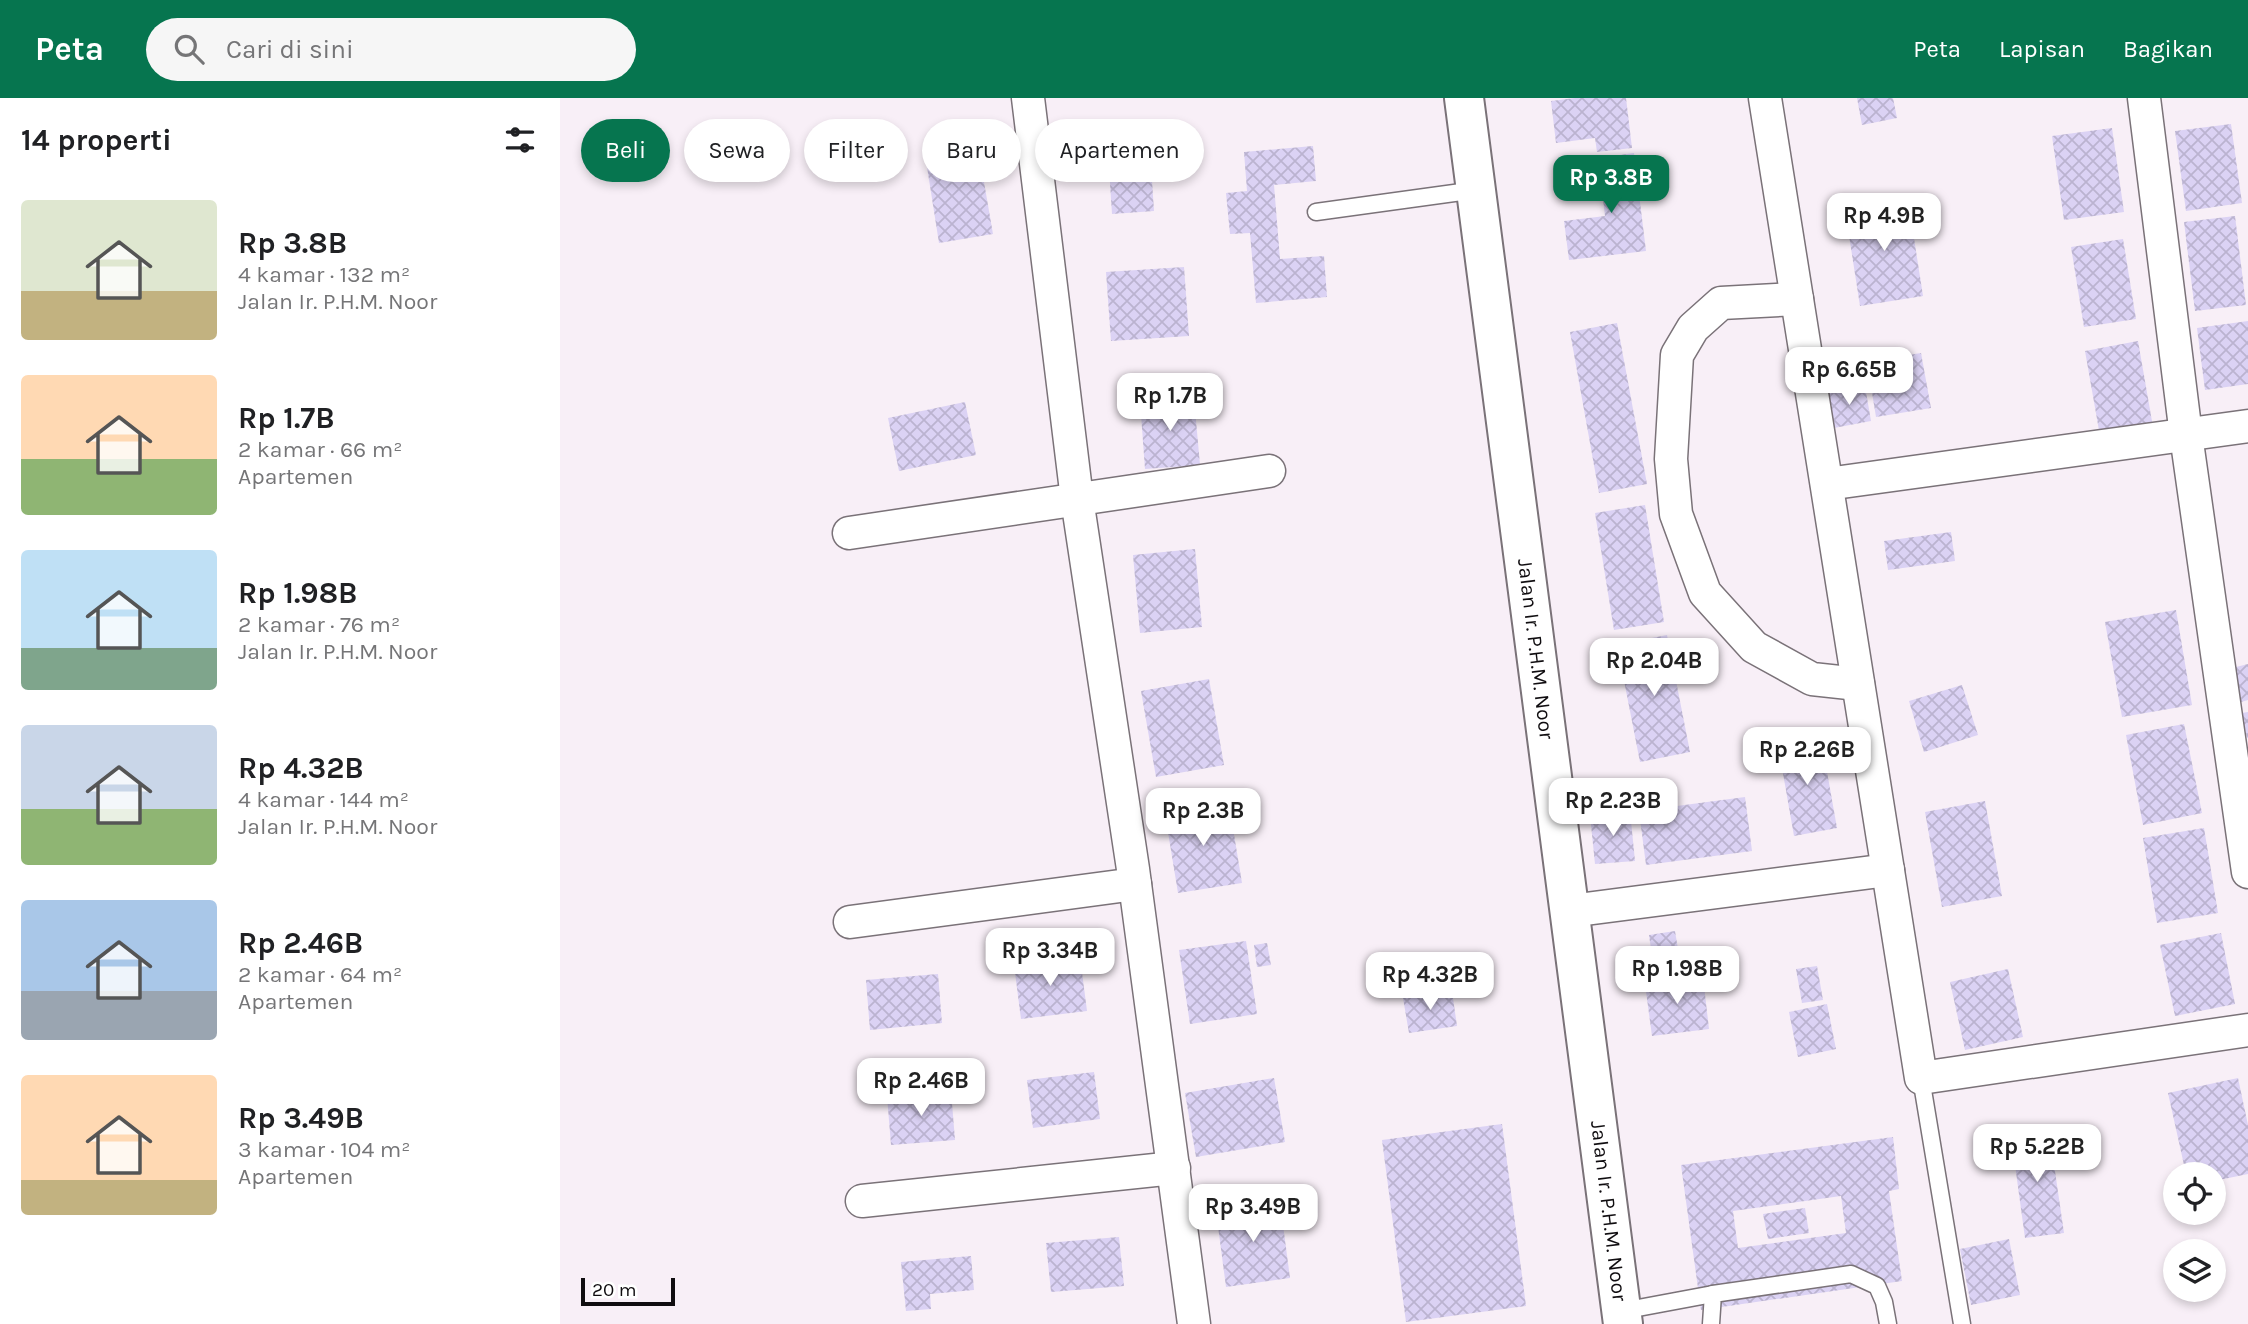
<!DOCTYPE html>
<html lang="id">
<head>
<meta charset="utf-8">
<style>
	body { margin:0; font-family:Karla,sans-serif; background:#f6f6f6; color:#202124; height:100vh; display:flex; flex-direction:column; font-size:26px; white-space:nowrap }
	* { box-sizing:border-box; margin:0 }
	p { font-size:23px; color:#757577 }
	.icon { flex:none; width:38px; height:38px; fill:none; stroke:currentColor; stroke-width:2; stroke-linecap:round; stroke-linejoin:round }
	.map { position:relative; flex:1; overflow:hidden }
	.panel { display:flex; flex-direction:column; background:#fff; width:560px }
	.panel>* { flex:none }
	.top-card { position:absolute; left:21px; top:21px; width:665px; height:63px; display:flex; gap:14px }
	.buttons { position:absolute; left:1603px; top:1064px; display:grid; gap:14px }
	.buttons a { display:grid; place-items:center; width:63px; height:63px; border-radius:50%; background:#fff; box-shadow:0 4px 10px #0003; font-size:35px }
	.scale { position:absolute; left:21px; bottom:18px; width:94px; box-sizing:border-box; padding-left:7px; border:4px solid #100d10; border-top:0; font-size:19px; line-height:24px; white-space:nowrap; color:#100d10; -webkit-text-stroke:5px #fff; paint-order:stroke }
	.price { position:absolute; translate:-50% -60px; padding:0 16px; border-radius:14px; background:#fff; color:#222; font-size:23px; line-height:46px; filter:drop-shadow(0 2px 4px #0008) }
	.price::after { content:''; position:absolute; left:50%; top:42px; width:21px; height:16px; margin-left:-10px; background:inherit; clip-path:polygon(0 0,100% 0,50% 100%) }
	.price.active { background:#06754f; color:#fff }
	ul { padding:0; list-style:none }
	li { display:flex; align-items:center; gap:21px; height:175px; padding:0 21px }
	li span { display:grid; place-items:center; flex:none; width:196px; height:140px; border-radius:7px; color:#555 }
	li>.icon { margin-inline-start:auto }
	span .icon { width:84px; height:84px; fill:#fffc; stroke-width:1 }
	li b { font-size:30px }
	h2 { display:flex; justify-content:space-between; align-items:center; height:84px; padding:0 21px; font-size:30px }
	.tag { padding:0 24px; border-radius:32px; background:#fff; box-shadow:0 4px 10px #0003; font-size:24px; line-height:63px }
	.tag.active { background:#06754f; color:#fff }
	header { display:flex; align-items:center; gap:42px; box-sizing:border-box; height:98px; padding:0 35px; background:#06754f; color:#fff }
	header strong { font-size:33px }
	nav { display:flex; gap:38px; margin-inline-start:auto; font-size:24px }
	.search { width:490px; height:63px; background:#f6f6f6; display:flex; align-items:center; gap:18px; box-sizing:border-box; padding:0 24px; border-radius:38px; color:#757577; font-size:26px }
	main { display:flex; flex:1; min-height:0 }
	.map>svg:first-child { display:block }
	.building { fill:url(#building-cross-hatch); fill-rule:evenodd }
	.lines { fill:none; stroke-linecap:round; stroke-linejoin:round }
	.lane-casing { stroke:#7a7278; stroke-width:19 }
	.street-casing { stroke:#7a7278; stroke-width:35 }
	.primary-casing { stroke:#7a7278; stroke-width:42 }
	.lane { stroke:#fff; stroke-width:16 }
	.street { stroke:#fff; stroke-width:32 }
	.primary { stroke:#fff; stroke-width:38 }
	.labels { text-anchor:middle; stroke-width:6; stroke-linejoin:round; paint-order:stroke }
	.street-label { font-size:21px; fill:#100d10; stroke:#fff }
</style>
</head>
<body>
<header>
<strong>Peta</strong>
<div class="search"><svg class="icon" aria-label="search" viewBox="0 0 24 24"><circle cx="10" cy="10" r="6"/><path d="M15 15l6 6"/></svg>Cari di sini</div>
<nav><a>Peta</a><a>Lapisan</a><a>Bagikan</a></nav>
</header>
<main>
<section class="panel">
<h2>14 properti<svg class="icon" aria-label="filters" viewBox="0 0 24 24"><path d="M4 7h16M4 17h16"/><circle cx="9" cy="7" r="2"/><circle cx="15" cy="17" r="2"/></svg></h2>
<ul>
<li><span style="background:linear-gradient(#dfe7d0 65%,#c2b280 0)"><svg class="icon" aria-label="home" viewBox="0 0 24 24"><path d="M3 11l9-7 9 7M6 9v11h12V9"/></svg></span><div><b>Rp 3.8B</b><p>4 kamar · 132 m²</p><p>Jalan Ir. P.H.M. Noor</p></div></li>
<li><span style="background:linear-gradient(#ffd9b3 60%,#8fb573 0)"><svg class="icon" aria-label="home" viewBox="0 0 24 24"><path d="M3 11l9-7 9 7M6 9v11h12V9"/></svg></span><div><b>Rp 1.7B</b><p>2 kamar · 66 m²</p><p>Apartemen</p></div></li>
<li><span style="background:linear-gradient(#bfe0f5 70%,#7fa58c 0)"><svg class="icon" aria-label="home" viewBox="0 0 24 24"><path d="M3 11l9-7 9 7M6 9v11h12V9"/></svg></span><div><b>Rp 1.98B</b><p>2 kamar · 76 m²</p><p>Jalan Ir. P.H.M. Noor</p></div></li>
<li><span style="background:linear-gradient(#c9d6e8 60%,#8fb573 0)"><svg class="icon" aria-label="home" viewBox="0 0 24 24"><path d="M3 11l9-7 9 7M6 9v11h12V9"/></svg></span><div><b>Rp 4.32B</b><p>4 kamar · 144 m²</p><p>Jalan Ir. P.H.M. Noor</p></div></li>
<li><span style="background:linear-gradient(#a9c7e8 65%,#9aa5b1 0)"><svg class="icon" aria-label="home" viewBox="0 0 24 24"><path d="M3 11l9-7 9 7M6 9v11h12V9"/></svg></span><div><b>Rp 2.46B</b><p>2 kamar · 64 m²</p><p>Apartemen</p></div></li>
<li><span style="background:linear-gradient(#ffd9b3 75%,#c2b280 0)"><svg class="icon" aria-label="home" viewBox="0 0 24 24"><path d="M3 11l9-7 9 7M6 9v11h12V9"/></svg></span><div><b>Rp 3.49B</b><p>3 kamar · 104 m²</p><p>Apartemen</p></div></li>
</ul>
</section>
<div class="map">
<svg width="1688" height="1226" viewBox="0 0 1688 1226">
	<defs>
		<pattern id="building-cross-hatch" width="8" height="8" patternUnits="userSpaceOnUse" patternTransform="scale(1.75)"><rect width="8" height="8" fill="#dbd2f4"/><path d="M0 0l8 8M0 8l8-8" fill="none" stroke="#bbb3d0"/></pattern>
	</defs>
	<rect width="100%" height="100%" fill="#f8eff7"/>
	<!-- building -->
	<g class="building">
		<path d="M1015 0H1066L1072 50 1037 54 1035 40 996 45 991 3Z"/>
		<path d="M1297 0H1333L1337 20 1302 27Z"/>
		<path d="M1671 26 1682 105 1626 113 1615 33Z"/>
		<path d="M1552 30 1564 114 1504 122 1492 38Z"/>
		<path d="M589 37 594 113 552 116 547 39Z"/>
		<path d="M753 48 756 83 714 87 720 161 764 158 767 199 696 205 690 135 670 136 666 95 687 93 684 54Z"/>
		<path d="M1074 55 1086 153 1009 162 1004 123 1045 118 1038 60Z"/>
		<path d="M420 61 433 136 379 145 367 69Z"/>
		<path d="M1348 102 1363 198 1300 208 1285 112Z"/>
		<path d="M1675 118 1686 207 1635 213 1624 124Z"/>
		<path d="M1563 141 1576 221 1524 229 1511 149Z"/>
		<path d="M624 169 629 238 551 243 546 174Z"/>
		<path d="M1688 223V286L1645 292 1637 230Z"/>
		<path d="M1057 225 1087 386 1039 395 1010 234Z"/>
		<path d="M1578 243 1593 329 1540 338 1525 253Z"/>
		<path d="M1361 255 1371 310 1316 319 1307 264Z"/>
		<path d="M1305 288 1311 323 1274 330 1267 295Z"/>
		<path d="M634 300 640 367 585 371 580 303Z"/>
		<path d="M405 304 416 357 339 373 328 320Z"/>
		<path d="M1085 407 1104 524 1054 532 1035 415Z"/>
		<path d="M1391 434 1395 463 1328 472 1324 443Z"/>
		<path d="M635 451 642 529 580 535 573 457Z"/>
		<path d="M1616 512 1632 607 1562 619 1545 524Z"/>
		<path d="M1107 537 1130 654 1080 664 1057 547Z"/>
		<path d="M1688 566V602L1681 604 1672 570Z"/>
		<path d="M649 581 664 667 596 679 581 593Z"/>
		<path d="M1402 587 1418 637 1364 654 1349 603Z"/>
		<path d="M1688 614V640H1687L1682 615Z"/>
		<path d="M1624 626 1642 715 1583 727 1566 637Z"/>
		<path d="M1261 640 1277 730 1234 738 1218 647Z"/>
		<path d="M1185 699 1192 753 1086 767 1079 713Z"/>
		<path d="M1425 703 1442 798 1382 809 1365 714Z"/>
		<path d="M669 706 682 785 618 795 605 716Z"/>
		<path d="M1070 713 1075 763 1035 766 1030 717Z"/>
		<path d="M1644 730 1658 815 1597 825 1583 740Z"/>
		<path d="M1115 833 1122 875 1095 879 1089 837Z"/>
		<path d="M1661 835 1675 906 1615 918 1600 847Z"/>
		<path d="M686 843 697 916 630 926 619 852Z"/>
		<path d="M707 845 711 867 697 869 694 847Z"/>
		<path d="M520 859 527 913 461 921 454 867Z"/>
		<path d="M1257 868 1263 902 1242 905 1236 871Z"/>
		<path d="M1448 871 1463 939 1405 952 1390 884Z"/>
		<path d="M378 876 382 925 310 932 306 882Z"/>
		<path d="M1143 879 1149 931 1092 938 1085 886Z"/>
		<path d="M892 893 897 928 849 935 843 900Z"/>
		<path d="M1267 906 1276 951 1238 959 1229 914Z"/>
		<path d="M534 974 540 1021 473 1030 467 982Z"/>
		<path d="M714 980 725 1044 636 1059 625 995Z"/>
		<path d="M1678 980 1688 1027V1076L1654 1083V1076H1626L1608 995Z"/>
		<path d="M391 993 395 1042 331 1047 327 998Z"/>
		<path d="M942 1026 966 1208 846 1224 822 1042Z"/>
		<path d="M1489 1032 1504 1135 1465 1140 1451 1038Z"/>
		<path d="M1333 1039 1339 1091 1329 1093 1342 1183 1141 1212 1121 1067ZM1281 1098 1286 1135 1178 1150 1173 1113Z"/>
		<path d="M720 1104 730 1180 666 1189 656 1113Z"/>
		<path d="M1245 1110 1249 1135 1208 1141 1203 1116Z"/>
		<path d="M559 1139 564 1188 491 1194 486 1145Z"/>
		<path d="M1449 1141 1460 1197 1411 1207 1400 1151Z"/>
		<path d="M411 1158 414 1192 370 1196 371 1211 346 1213 341 1164Z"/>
	</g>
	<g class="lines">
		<defs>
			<g id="lane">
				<path d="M756 114 916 92"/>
				<path d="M1361 980 1402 1226"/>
				<path d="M1062 1213 1153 1196"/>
				<path d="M1151 1226 1153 1196 1291 1176 1317 1188 1324 1204 1328 1226"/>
			</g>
			<g id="street">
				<path d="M468 0 517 401 573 771 634 1226"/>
				<path d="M1205 0 1361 980 1688 932"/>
				<path d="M1584 0 1626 337 1688 774"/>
				<path d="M1237 201 1161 205 1133 230 1117 257 1111 361 1116 416 1145 495 1194 549 1252 581 1298 586"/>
				<path d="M1267 386 1688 328"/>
				<path d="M289 435 709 373"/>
				<path d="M1010 813 1328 772"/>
				<path d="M290 824 575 786"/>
				<path d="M302 1103 614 1070"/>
			</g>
			<path id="primary" d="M904 0 1063 1226"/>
		</defs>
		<!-- lane casing -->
		<use href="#lane" class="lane-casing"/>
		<!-- street casing -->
		<use href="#street" class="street-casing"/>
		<!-- primary casing -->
		<use href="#primary" class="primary-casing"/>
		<!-- lane -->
		<use href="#lane" class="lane"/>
		<!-- street -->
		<use href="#street" class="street"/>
		<!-- primary -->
		<use href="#primary" class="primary"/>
	</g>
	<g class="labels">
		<!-- street labels -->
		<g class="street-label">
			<text transform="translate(976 551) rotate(83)" y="7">Jalan Ir. P.H.M. Noor</text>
			<text transform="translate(1049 1113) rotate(83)" y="7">Jalan Ir. P.H.M. Noor</text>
		</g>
	</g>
</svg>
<div class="buttons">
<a><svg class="icon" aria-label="locate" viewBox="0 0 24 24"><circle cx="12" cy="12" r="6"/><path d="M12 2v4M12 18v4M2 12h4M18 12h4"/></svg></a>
<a><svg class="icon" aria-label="layers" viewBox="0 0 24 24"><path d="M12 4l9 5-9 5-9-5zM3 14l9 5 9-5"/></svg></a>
</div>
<div class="scale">20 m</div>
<b class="price active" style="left:1051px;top:117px">Rp 3.8B</b>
<b class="price" style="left:1324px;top:155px">Rp 4.9B</b>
<b class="price" style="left:1289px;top:309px">Rp 6.65B</b>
<b class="price" style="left:610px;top:335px">Rp 1.7B</b>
<b class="price" style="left:1094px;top:600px">Rp 2.04B</b>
<b class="price" style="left:1247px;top:689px">Rp 2.26B</b>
<b class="price" style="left:1053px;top:740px">Rp 2.23B</b>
<b class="price" style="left:643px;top:750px">Rp 2.3B</b>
<b class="price" style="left:490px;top:890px">Rp 3.34B</b>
<b class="price" style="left:1117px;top:908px">Rp 1.98B</b>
<b class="price" style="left:870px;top:914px">Rp 4.32B</b>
<b class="price" style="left:361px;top:1020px">Rp 2.46B</b>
<b class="price" style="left:1477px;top:1086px">Rp 5.22B</b>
<b class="price" style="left:693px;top:1146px">Rp 3.49B</b>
<div class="top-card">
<a class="tag active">Beli</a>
<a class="tag">Sewa</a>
<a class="tag">Filter</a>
<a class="tag">Baru</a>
<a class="tag">Apartemen</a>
</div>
</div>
</main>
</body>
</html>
